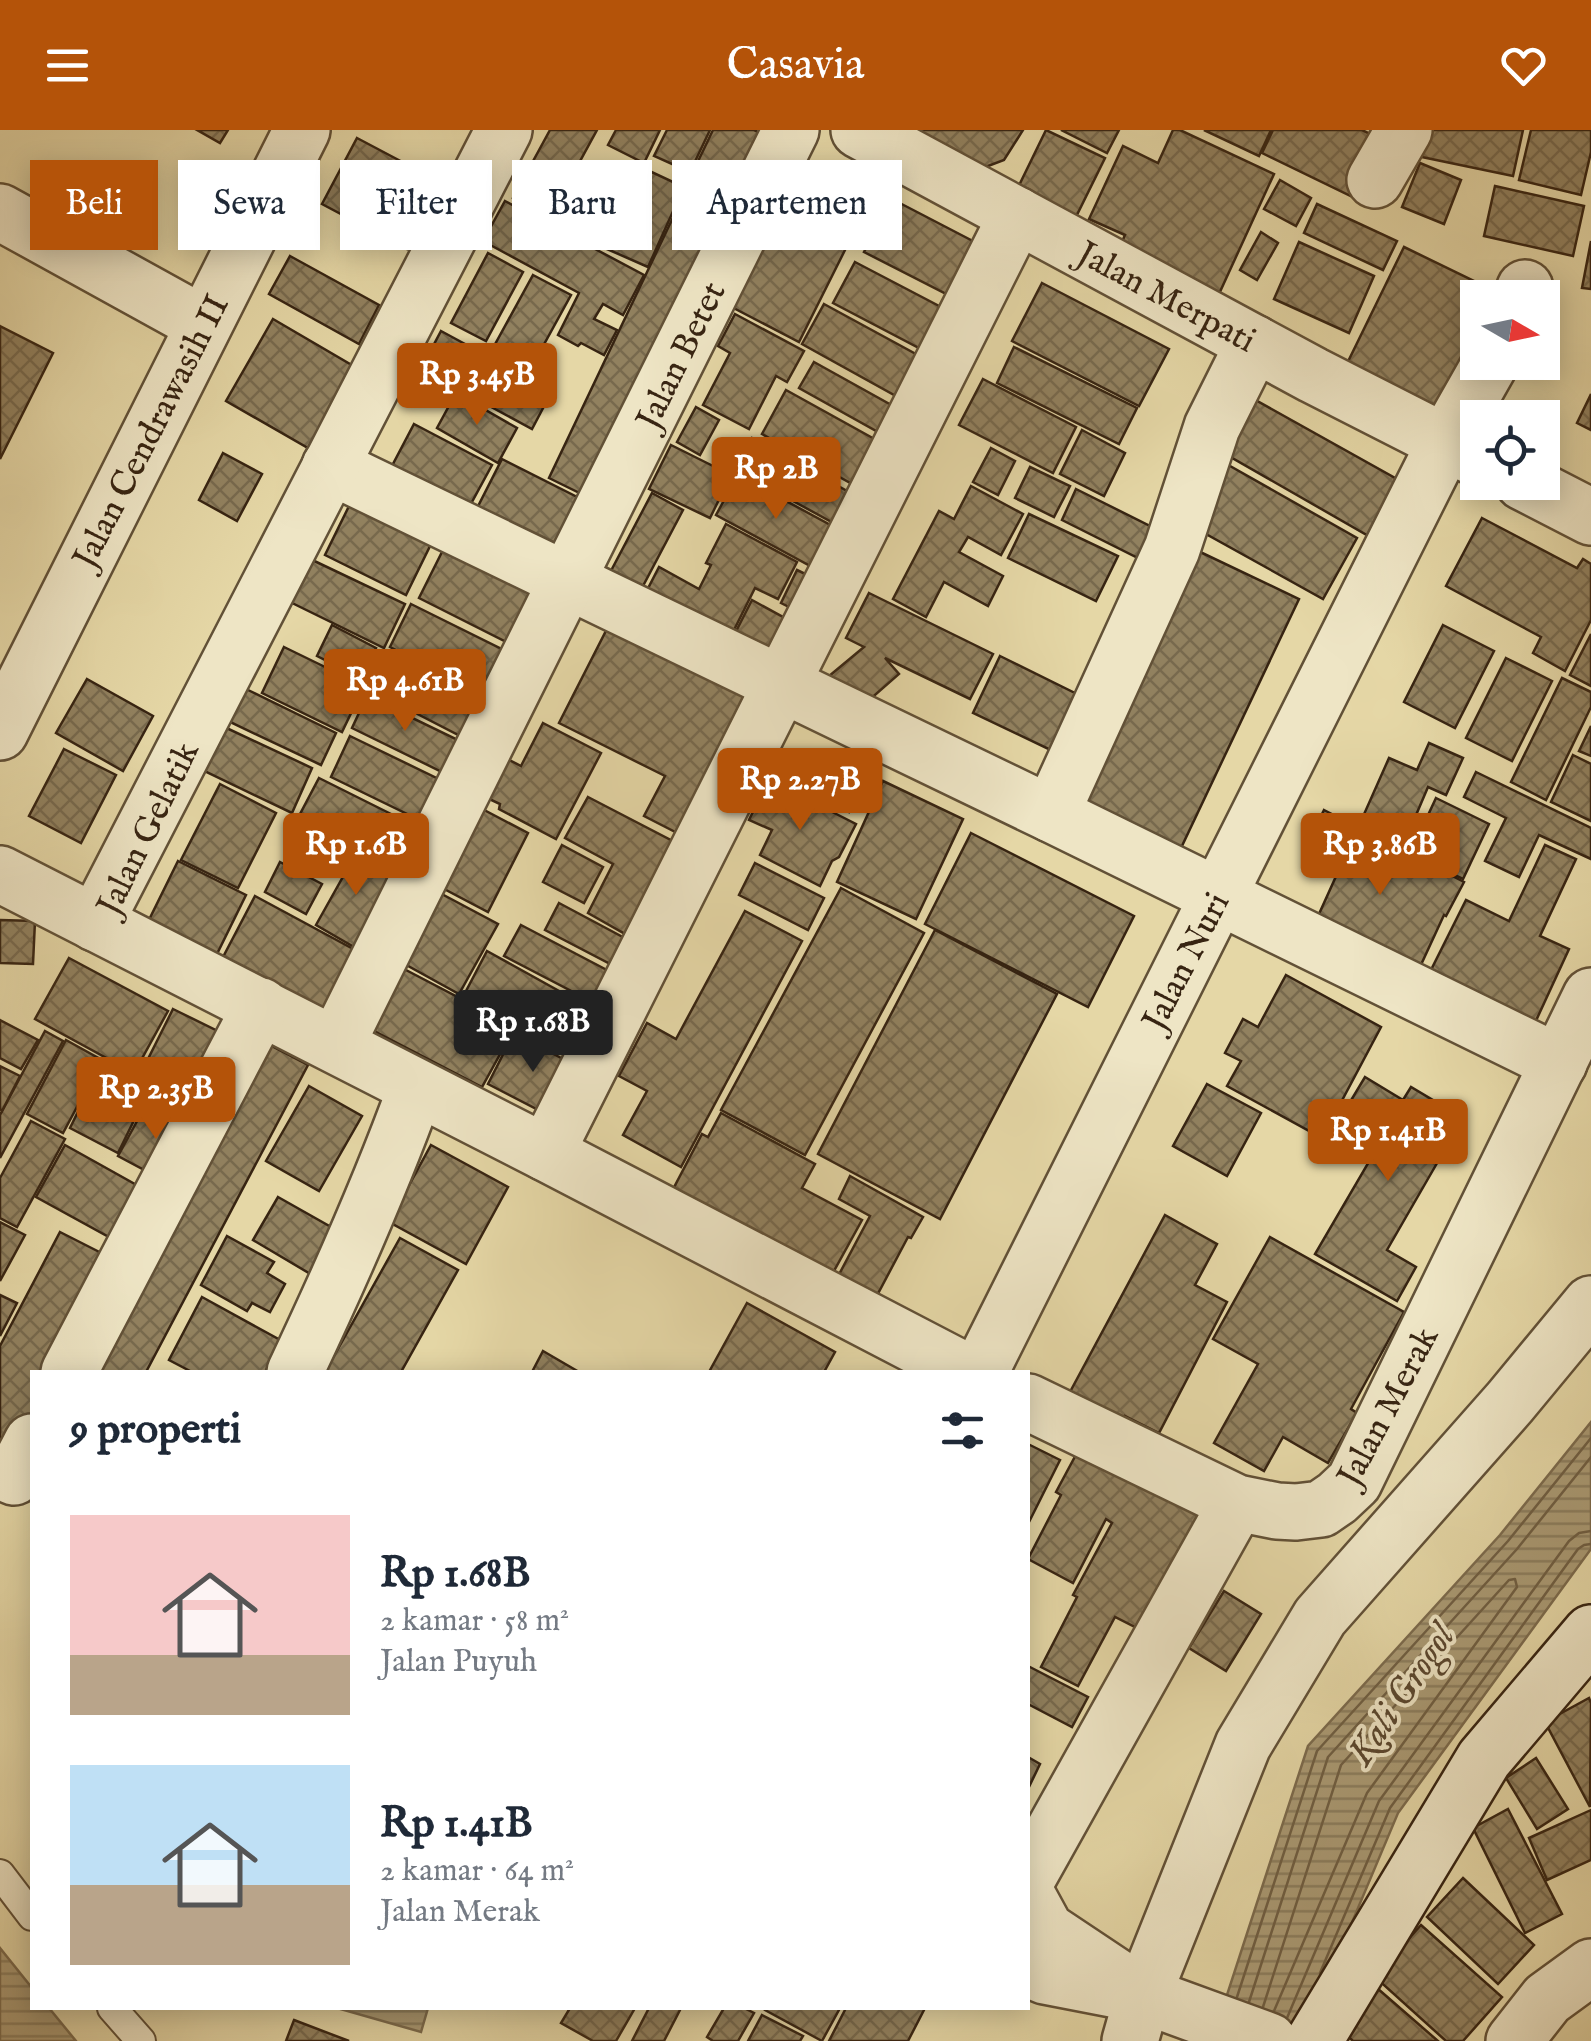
<!DOCTYPE html>
<html lang="id">
<head>
<meta charset="utf-8">
<style>
	body { margin:0; font-family:"IM FELL English",serif; background:#f6f6f7; color:#1f2937; height:100vh; display:flex; flex-direction:column; font-size:38px; white-space:nowrap }
	* { box-sizing:border-box; margin:0 }
	p { font-size:32px; color:#747a83 }
	.icon { flex:none; width:55px; height:55px; fill:none; stroke:currentColor; stroke-width:2; stroke-linecap:round; stroke-linejoin:round }
	.map { position:relative; flex:1; overflow:hidden }
	.sheet { position:absolute; left:30px; top:1240px; width:1000px; height:640px; display:flex; flex-direction:column; background:#fff; border-radius:0px; box-shadow:0 5px 25px #0003 }
	.sheet>* { flex:none }
	.hud { position:absolute; left:30px; top:30px; width:1000px; height:90px; display:flex; gap:20px }
	.needle { width:65px; rotate:99deg }
	.fabs { position:absolute; left:1460px; top:150px; display:grid; gap:20px }
	.fabs a { display:grid; place-items:center; width:100px; height:100px; border-radius:0px; background:#fff; box-shadow:0 5px 25px #0003; font-size:50px }
	.price { position:absolute; translate:-50% -85px; padding:0 22px; border-radius:10px; background:#b45309; color:#fff; font-size:32px; line-height:65px; filter:drop-shadow(0 2px 5px #0008) }
	.price::after { content:''; position:absolute; left:50%; top:60px; width:30px; height:22px; margin-left:-15px; background:inherit; clip-path:polygon(0 0,100% 0,50% 100%) }
	.price.current { background:#222; color:#fff }
	ul { padding:0; list-style:none }
	li { display:flex; align-items:center; gap:30px; height:250px; padding:0 40px }
	li span { display:grid; place-items:center; flex:none; width:280px; height:200px; border-radius:0px; color:#555 }
	li>.icon { margin-inline-start:auto }
	span .icon { width:120px; height:120px; fill:#fffc; stroke-width:1 }
	li b { font-size:42px }
	h2 { display:flex; justify-content:space-between; align-items:center; height:120px; padding:0 40px; font-size:42px }
	.chip { padding:0 35px; border-radius:0px; background:#fff; box-shadow:0 5px 25px #0003; font-size:35px; line-height:90px }
	.chip.current { background:#b45309; color:#fff }
	header { display:flex; justify-content:space-between; align-items:center; height:130px; padding:0 40px; background:#b45309; color:#fff; font-size:45px; font-weight:600 }
	.map>svg:first-child { display:block }
	.water { fill:url(#water-rules); stroke:#7c6b4d; stroke-width:2.5 }
	.lines { fill:none; stroke-linecap:round; stroke-linejoin:round }
	.shore { stroke:#705f43; stroke-width:2.5 }
	.building { fill:url(#building-cross-hatch); stroke:#372412; stroke-width:2.5 }
	.lane-casing { stroke:#625137; stroke-width:32 }
	.street-casing { stroke:#625137; stroke-width:60 }
	.secondary-casing { stroke:#372412; stroke-width:60 }
	.lane { stroke:#eee5c5; stroke-width:28 }
	.street { stroke:#eee5c5; stroke-width:55 }
	.secondary { stroke:#eee5c5; stroke-width:55 }
	.labels { text-anchor:middle; stroke-width:8; stroke-linejoin:round; paint-order:stroke }
	.street-label { font-size:35px; fill:#372412; stroke:#eee5c5 }
	.water-label { font-size:38px; font-style:italic; fill:#5a472f; stroke:#eee5c5 }
</style>
</head>
<body>
<header><svg class="icon" aria-label="menu" viewBox="0 0 24 24"><path d="M4 6h16M4 12h16M4 18h16"/></svg>Casavia<svg class="icon" aria-label="heart" viewBox="0 0 24 24"><path d="M12 20l-8-8c-3-5 5-10 8-4 3-6 11-1 8 4z"/></svg></header>
<div class="map">
<svg width="1591" height="1911" viewBox="0 0 1591 1911">
	<defs>
		<pattern id="water-rules" width="6" height="5" patternUnits="userSpaceOnUse" patternTransform="scale(2.5)"><rect width="6" height="5" fill="#aa9a74"/><path d="M0 2.5h6" fill="none" stroke="#8b7d5e"/></pattern>
		<pattern id="building-cross-hatch" width="8" height="8" patternUnits="userSpaceOnUse" patternTransform="scale(2.5)"><rect width="8" height="8" fill="#91815f"/><path d="M0 0l8 8M0 8l8-8" fill="none" stroke="#77694d"/></pattern>
	</defs>
	<rect width="100%" height="100%" fill="#e5d7a6"/>
	<filter id="stains"><feTurbulence type="fractalNoise" baseFrequency=".002" numOctaves="4"/><feColorMatrix values="0 0 0 0 .2 0 0 0 0 .09 0 0 0 0 .02 0 0 0 .5 -.17"/></filter>
	<radialGradient id="worn" r=".72"><stop offset=".6" stop-color="#630" stop-opacity="0"/><stop offset="1" stop-color="#630" stop-opacity=".3"/></radialGradient>
	<!-- water -->
	<g class="water">
		<path d="M1591 1292V1419L1398 1683 1302 1911 1213 1908 1308 1616 1500 1405Z"/>
		<path d="M0 1818 32 1858V1878H49L76 1911H0Z"/>
		<path d="M337 1878H428L421 1902Z"/>
	</g>
	<g class="lines">
		<!-- shore -->
		<g class="shore">
			<path d="M1320 1843 1390 1678 1578 1419 1584 1415 1591 1414"/>
			<path d="M1237 1867 1317 1621 1508 1411 1591 1308"/>
			<path d="M1249 1872 1328 1627 1517 1419 1591 1327"/>
			<path d="M1263 1877 1341 1635 1509 1450 1515 1449 1517 1457 1367 1663 1274 1881"/>
			<path d="M1287 1888 1379 1671 1569 1411 1579 1403 1591 1401"/>
		</g>
	</g>
	<!-- building -->
	<g class="building">
		<path d="M197 0H228L220 13Z"/>
		<path d="M550 0H597L549 88 513 68Z"/>
		<path d="M616 0H660L644 33 608 15Z"/>
		<path d="M667 0H710L690 42 654 26Z"/>
		<path d="M713 0H754L778 11 748 75 690 48Z"/>
		<path d="M878 0H1023L1004 30 959 47Z"/>
		<path d="M1046 0 1105 28 1068 103 1010 74Z"/>
		<path d="M1061 0H1119L1107 23Z"/>
		<path d="M1173 0H1180L1274 44 1213 177 1114 130 1125 105 1089 89 1123 16 1158 33Z"/>
		<path d="M1204 0H1271L1259 26Z"/>
		<path d="M1273 0H1362L1387 12 1359 70 1262 23Z"/>
		<path d="M1423 0H1523L1513 46 1417 26Z"/>
		<path d="M1531 0H1591V22L1581 65 1519 50Z"/>
		<path d="M357 8 442 53 407 119 322 74Z"/>
		<path d="M797 28 872 66 799 212 724 173Z"/>
		<path d="M1420 33 1461 50 1444 94 1402 77Z"/>
		<path d="M643 38 684 57 648 137 607 119Z"/>
		<path d="M586 49 622 68 601 111 565 92Z"/>
		<path d="M1280 50 1311 68 1296 96 1264 79Z"/>
		<path d="M688 56 739 80 600 373 549 348Z"/>
		<path d="M1495 56 1584 76 1573 126 1484 106Z"/>
		<path d="M892 69 992 121 964 173 864 122Z"/>
		<path d="M505 71 644 145 623 185 603 174 594 189 617 200 604 225 581 213 578 216 558 205 579 163 483 111Z"/>
		<path d="M1317 74 1397 111 1383 140 1304 103Z"/>
		<path d="M1261 102 1278 113 1257 150 1240 140Z"/>
		<path d="M1591 111V159L1582 158Z"/>
		<path d="M1299 112 1374 146 1349 203 1274 169Z"/>
		<path d="M1404 117 1499 163 1497 168H1478V209L1436 295 1340 248Z"/>
		<path d="M488 123 523 142 486 211 451 193Z"/>
		<path d="M290 126 379 175 359 214 269 164Z"/>
		<path d="M855 132 962 188 940 229 833 173Z"/>
		<path d="M533 145 571 165 531 238 493 218Z"/>
		<path d="M1042 153 1169 219 1139 276 1012 211Z"/>
		<path d="M824 174 936 235 914 276 802 214Z"/>
		<path d="M735 184 804 221 787 252 776 246 749 299 703 275 730 223 718 216Z"/>
		<path d="M273 189 355 237 308 318 226 271Z"/>
		<path d="M0 196 53 223 0 329Z"/>
		<path d="M441 201 552 261 532 299 421 239Z"/>
		<path d="M1014 217 1137 278 1119 314 997 253Z"/>
		<path d="M814 232 911 286 896 312 799 258Z"/>
		<path d="M983 249 1076 297 1053 343 959 295Z"/>
		<path d="M786 260 896 321 872 365 762 304Z"/>
		<path d="M456 263 517 298 498 333 437 298Z"/>
		<path d="M1243 263 1404 353 1372 408 1213 317Z"/>
		<path d="M1591 264V300L1577 293Z"/>
		<path d="M696 277 719 290 700 325 677 312Z"/>
		<path d="M414 294 492 335 460 394 383 353Z"/>
		<path d="M1082 300 1125 323 1104 366 1060 344Z"/>
		<path d="M752 308 856 366 839 396 734 339Z"/>
		<path d="M671 315 731 345 710 388 649 359Z"/>
		<path d="M991 318 1015 331 998 365 973 352Z"/>
		<path d="M223 323 262 344 237 391 199 370Z"/>
		<path d="M502 329 597 377 564 443 469 394Z"/>
		<path d="M1223 332 1357 408 1323 469 1188 394Z"/>
		<path d="M1030 337 1070 356 1054 387 1015 368Z"/>
		<path d="M738 345 836 398 814 438 716 385Z"/>
		<path d="M971 356 1023 384 1001 425 968 407 959 422 1003 446 988 476 944 452 926 487 893 469 939 381 954 389Z"/>
		<path d="M1076 359 1172 407 1156 437 1062 390Z"/>
		<path d="M652 363 683 380 634 473 603 456Z"/>
		<path d="M351 372 432 412 406 465 325 425Z"/>
		<path d="M1029 384 1118 426 1096 471 1008 428Z"/>
		<path d="M1482 388 1577 438 1583 429 1591 434V490L1565 541 1533 523 1541 507 1446 456Z"/>
		<path d="M726 394 797 432 778 469 755 458 724 520 640 474 659 437 699 459 711 435 706 433Z"/>
		<path d="M449 408 550 460 520 519 419 468Z"/>
		<path d="M1196 420 1299 469 1172 737 1069 688Z"/>
		<path d="M306 427 405 474 384 518 286 470Z"/>
		<path d="M797 440 824 453 807 486 781 473Z"/>
		<path d="M869 463 993 524 970 569 885 528 899 544 851 586 822 552 864 517 846 508Z"/>
		<path d="M752 470 805 499 780 545 728 517Z"/>
		<path d="M411 474 518 527 496 571 390 517Z"/>
		<path d="M610 493 754 566 693 711 644 686 665 646 559 593Z"/>
		<path d="M332 495 376 518 361 548 317 526Z"/>
		<path d="M1443 495 1494 521 1455 598 1404 572Z"/>
		<path d="M1591 504V556L1570 545Z"/>
		<path d="M284 517 364 556 342 602 262 563Z"/>
		<path d="M387 523 488 575 470 611 369 559Z"/>
		<path d="M1000 526 1085 568 1057 623 973 583Z"/>
		<path d="M1506 528 1552 551 1512 631 1466 608Z"/>
		<path d="M1562 548 1591 562V577L1546 670 1511 652Z"/>
		<path d="M87 549 153 586 123 641 56 603Z"/>
		<path d="M246 559 336 603 321 635 230 592Z"/>
		<path d="M367 566 458 610 442 642 352 598Z"/>
		<path d="M543 593 601 623 556 709 499 679 500 674 470 660 490 620 521 636Z"/>
		<path d="M218 594 312 638 292 683 198 638Z"/>
		<path d="M1591 596V626L1579 621Z"/>
		<path d="M350 606 451 655 432 696 331 647Z"/>
		<path d="M1429 613 1463 628 1446 665 1428 657 1405 711 1361 691 1389 628 1417 640Z"/>
		<path d="M64 619 116 645 81 713 29 686Z"/>
		<path d="M801 622 863 652 849 682 786 652Z"/>
		<path d="M1573 625 1591 634V691L1551 672Z"/>
		<path d="M1476 642 1591 698V729L1539 705 1519 747 1485 731 1506 688 1464 667Z"/>
		<path d="M319 648 425 701 405 740 299 686Z"/>
		<path d="M769 650 856 694 839 727 832 731 820 756 760 725 772 700 749 690Z"/>
		<path d="M883 651 963 689 916 789 837 752Z"/>
		<path d="M220 654 276 683 238 758 181 730Z"/>
		<path d="M588 667 688 719 627 805 588 783 613 734 565 708Z"/>
		<path d="M1436 668 1489 694 1463 749 1410 724Z"/>
		<path d="M469 672 528 703 488 782 429 751Z"/>
		<path d="M1324 680 1464 752 1446 786 1444 785 1413 852 1310 804 1342 733 1307 715Z"/>
		<path d="M971 703 1134 786 1088 877 925 794Z"/>
		<path d="M562 715 603 737 584 773 543 752Z"/>
		<path d="M1545 715 1576 729 1540 806 1569 819 1534 895 1429 844 1466 770 1509 791Z"/>
		<path d="M358 720 397 742 354 817 316 795Z"/>
		<path d="M178 731 246 765 214 830 146 796Z"/>
		<path d="M280 732 322 754 306 784 265 762Z"/>
		<path d="M755 733 824 768 808 800 739 765Z"/>
		<path d="M841 758 924 803 805 1025 721 980Z"/>
		<path d="M438 762 498 794 459 864 401 832Z"/>
		<path d="M255 766 355 820 321 883 222 829Z"/>
		<path d="M559 773 632 812 618 838 545 800Z"/>
		<path d="M745 781 802 811 681 1037 623 1005 647 961 619 946 647 893 676 909Z"/>
		<path d="M0 790 35 791 33 834 0 833Z"/>
		<path d="M521 795 624 849 608 880 504 826Z"/>
		<path d="M935 800 1057 864 940 1089 818 1024Z"/>
		<path d="M487 821 604 886 582 927 465 863Z"/>
		<path d="M69 828 168 881 134 943 35 889Z"/>
		<path d="M383 828 515 897 482 957 351 889Z"/>
		<path d="M1286 845 1381 897 1322 1008 1227 956 1241 931 1225 923 1243 889 1258 897Z"/>
		<path d="M173 879 236 910 198 986 135 955Z"/>
		<path d="M0 890 38 910 21 939 0 928Z"/>
		<path d="M45 901 63 911 0 1028V985Z"/>
		<path d="M514 903 578 937 552 987 488 954Z"/>
		<path d="M66 910 102 930 63 1003 27 984Z"/>
		<path d="M260 910 308 935 146 1242H86Z"/>
		<path d="M0 936 20 946 2 981 0 979Z"/>
		<path d="M96 945 144 970 118 1023 70 998Z"/>
		<path d="M1365 947 1403 970 1411 957 1463 988 1387 1120 1416 1137 1397 1171 1315 1124 1384 1006 1344 982Z"/>
		<path d="M1207 954 1261 983 1227 1046 1173 1016Z"/>
		<path d="M309 956 362 986 319 1061 266 1031Z"/>
		<path d="M147 973 194 998 165 1051 118 1026Z"/>
		<path d="M721 983 815 1034 802 1058 862 1090 829 1150 670 1065 702 1004 708 1007Z"/>
		<path d="M31 991 65 1009 17 1097 0 1088V1048Z"/>
		<path d="M65 1015 158 1067 129 1118 36 1067Z"/>
		<path d="M431 1015 508 1057 466 1134 389 1092Z"/>
		<path d="M850 1046 923 1087 911 1108 908 1107 873 1173 835 1152 870 1086 839 1069Z"/>
		<path d="M278 1067 354 1110 329 1155 253 1110Z"/>
		<path d="M1165 1085 1217 1114 1195 1155 1227 1172 1159 1303 1125 1286 1124 1290 1070 1262Z"/>
		<path d="M0 1092 25 1105 0 1151Z"/>
		<path d="M60 1102 119 1132 60 1242H32V1294L20 1318 0 1307V1216Z"/>
		<path d="M227 1106 274 1132 267 1143 285 1154 270 1182 252 1173 247 1181 201 1155Z"/>
		<path d="M1270 1107 1404 1182 1351 1279 1357 1283 1328 1333 1283 1307 1264 1341 1214 1313 1258 1234 1213 1209Z"/>
		<path d="M400 1108 458 1140 401 1242H325Z"/>
		<path d="M0 1165 17 1173 0 1206Z"/>
		<path d="M202 1167 282 1211 265 1242H192L169 1230Z"/>
		<path d="M747 1173 835 1222 824 1242H709Z"/>
		<path d="M543 1221 579 1242H532Z"/>
		<path d="M1028 1314 1060 1330 1028 1394Z"/>
		<path d="M1078 1321 1204 1387 1182 1430 1175 1426 1137 1498 1115 1487 1078 1556 1041 1537 1077 1467 1073 1465 1112 1393 1106 1389 1073 1453 1028 1429 1061 1365 1056 1362Z"/>
		<path d="M1224 1461 1261 1484 1226 1541 1189 1518Z"/>
		<path d="M1028 1536 1088 1567 1072 1597 1028 1574Z"/>
		<path d="M1589 1568 1591 1573 1590 1677 1545 1592Z"/>
		<path d="M1028 1627 1040 1634 1028 1659Z"/>
		<path d="M1536 1628 1568 1679 1537 1699 1506 1648Z"/>
		<path d="M1508 1679 1562 1784 1525 1803 1473 1698Z"/>
		<path d="M1591 1680V1730L1547 1750 1529 1708Z"/>
		<path d="M1463 1748 1534 1815 1498 1854 1427 1787Z"/>
		<path d="M1421 1795 1502 1867 1463 1911H1446L1375 1847Z"/>
		<path d="M1377 1858 1438 1911H1353L1340 1899Z"/>
		<path d="M570 1878H635L616 1911H593L561 1893Z"/>
		<path d="M649 1878H681L664 1911H632Z"/>
		<path d="M724 1878H744L754 1883 738 1911H713L707 1907Z"/>
		<path d="M766 1878H840L822 1911 765 1880Z"/>
		<path d="M846 1878H925L908 1911H829Z"/>
		<path d="M762 1885 803 1906 800 1911H748Z"/>
		<path d="M294 1890 349 1911H286Z"/>
	</g>
	<g class="lines">
		<defs>
			<g id="lane">
				<path d="M0 1744 32 1786"/>
				<path d="M112 1878 141 1911"/>
			</g>
			<g id="street">
				<path d="M859 0 1313 245 1478 329"/>
				<path d="M1375 50 1404 0"/>
				<path d="M0 82 203 194"/>
				<path d="M1521 168 1525 158"/>
				<path d="M330 336 1051 684 1559 933"/>
				<path d="M1523 352 1591 387"/>
				<path d="M0 602 302 0"/>
				<path d="M1051 684 1172 419 1212 297 1254 213"/>
				<path d="M0 744 546 1023 967 1242"/>
				<path d="M95 793 504 0"/>
				<path d="M336 915 791 0"/>
				<path d="M546 1023 1017 85"/>
				<path d="M69 1242 261 876"/>
				<path d="M295 1242C339 1149 381 1055 416 958"/>
				<path d="M980 1242 1445 313 1491 232"/>
				<path d="M1028 1272 1237 1373 1277 1381 1296 1382 1321 1379 1337 1368 1354 1352 1591 866"/>
				<path d="M14 1347 32 1312"/>
				<path d="M1028 1747 1237 1373"/>
				<path d="M1028 1767 1046 1800 1124 1852"/>
				<path d="M1028 1839 1045 1846 1143 1865 1269 1911"/>
				<path d="M1130 1911 1143 1865 1243 1615 1320 1487 1510 1272 1591 1174"/>
				<path d="M1514 1911 1547 1869 1591 1837"/>
			</g>
			<path id="secondary" d="M1314 1911 1484 1629 1591 1503"/>
		</defs>
		<!-- lane casing -->
		<use href="#lane" class="lane-casing"/>
		<!-- street casing -->
		<use href="#street" class="street-casing"/>
		<!-- secondary casing -->
		<use href="#secondary" class="secondary-casing"/>
		<!-- lane -->
		<use href="#lane" class="lane"/>
		<!-- street -->
		<use href="#street" class="street"/>
		<!-- secondary -->
		<use href="#secondary" class="secondary"/>
	</g>
	<g class="labels">
		<!-- street labels -->
		<g class="street-label">
			<text transform="translate(1167 166) rotate(28)" y="12">Jalan Merpati</text>
			<text transform="translate(680 225) rotate(-64)" y="12">Jalan Betet</text>
			<text transform="translate(150 301) rotate(-63)" y="12">Jalan Cendrawasih II</text>
			<text transform="translate(147 698) rotate(-64)" y="12">Jalan Gelatik</text>
			<text transform="translate(1185 831) rotate(-63)" y="12">Jalan Nuri</text>
			<text transform="translate(1387 1276) rotate(-62)" y="12">Jalan Merak</text>
		</g>
		<!-- water labels -->
		<g class="water-label">
			<text transform="translate(1400 1564) rotate(-56)" y="13">Kali Grogol</text>
		</g>
	</g>
	<rect width="100%" height="100%" filter="url(#stains)"/>
	<rect width="100%" height="100%" fill="url(#worn)"/>
</svg>
<div class="fabs">
<a><svg class="needle" viewBox="-14 -14 28 28"><path d="M0-13l5 13h-10z" fill="#e53935"/><path d="M0 13l5-13h-10z" fill="#747a83"/></svg></a>
<a><svg class="icon" aria-label="locate" viewBox="0 0 24 24"><circle cx="12" cy="12" r="6"/><path d="M12 2v4M12 18v4M2 12h4M18 12h4"/></svg></a>
</div>
<b class="price" style="left:477px;top:298px">Rp 3.45B</b>
<b class="price" style="left:776px;top:392px">Rp 2B</b>
<b class="price" style="left:405px;top:604px">Rp 4.61B</b>
<b class="price" style="left:800px;top:703px">Rp 2.27B</b>
<b class="price" style="left:356px;top:768px">Rp 1.6B</b>
<b class="price" style="left:1380px;top:768px">Rp 3.86B</b>
<b class="price current" style="left:533px;top:945px">Rp 1.68B</b>
<b class="price" style="left:156px;top:1012px">Rp 2.35B</b>
<b class="price" style="left:1388px;top:1054px">Rp 1.41B</b>
<div class="hud">
<a class="chip current">Beli</a>
<a class="chip">Sewa</a>
<a class="chip">Filter</a>
<a class="chip">Baru</a>
<a class="chip">Apartemen</a>
</div>
<section class="sheet">
<h2>9 properti<svg class="icon" aria-label="filters" viewBox="0 0 24 24"><path d="M4 7h16M4 17h16"/><circle cx="9" cy="7" r="2"/><circle cx="15" cy="17" r="2"/></svg></h2>
<ul>
<li><span style="background:linear-gradient(#f6c9c9 70%,#b9a48a 0)"><svg class="icon" aria-label="home" viewBox="0 0 24 24"><path d="M3 11l9-7 9 7M6 9v11h12V9"/></svg></span><div><b>Rp 1.68B</b><p>2 kamar · 58 m²</p><p>Jalan Puyuh</p></div></li>
<li><span style="background:linear-gradient(#bfe0f5 60%,#b9a48a 0)"><svg class="icon" aria-label="home" viewBox="0 0 24 24"><path d="M3 11l9-7 9 7M6 9v11h12V9"/></svg></span><div><b>Rp 1.41B</b><p>2 kamar · 64 m²</p><p>Jalan Merak</p></div></li>
</ul>
</section>
</div>
</body>
</html>
